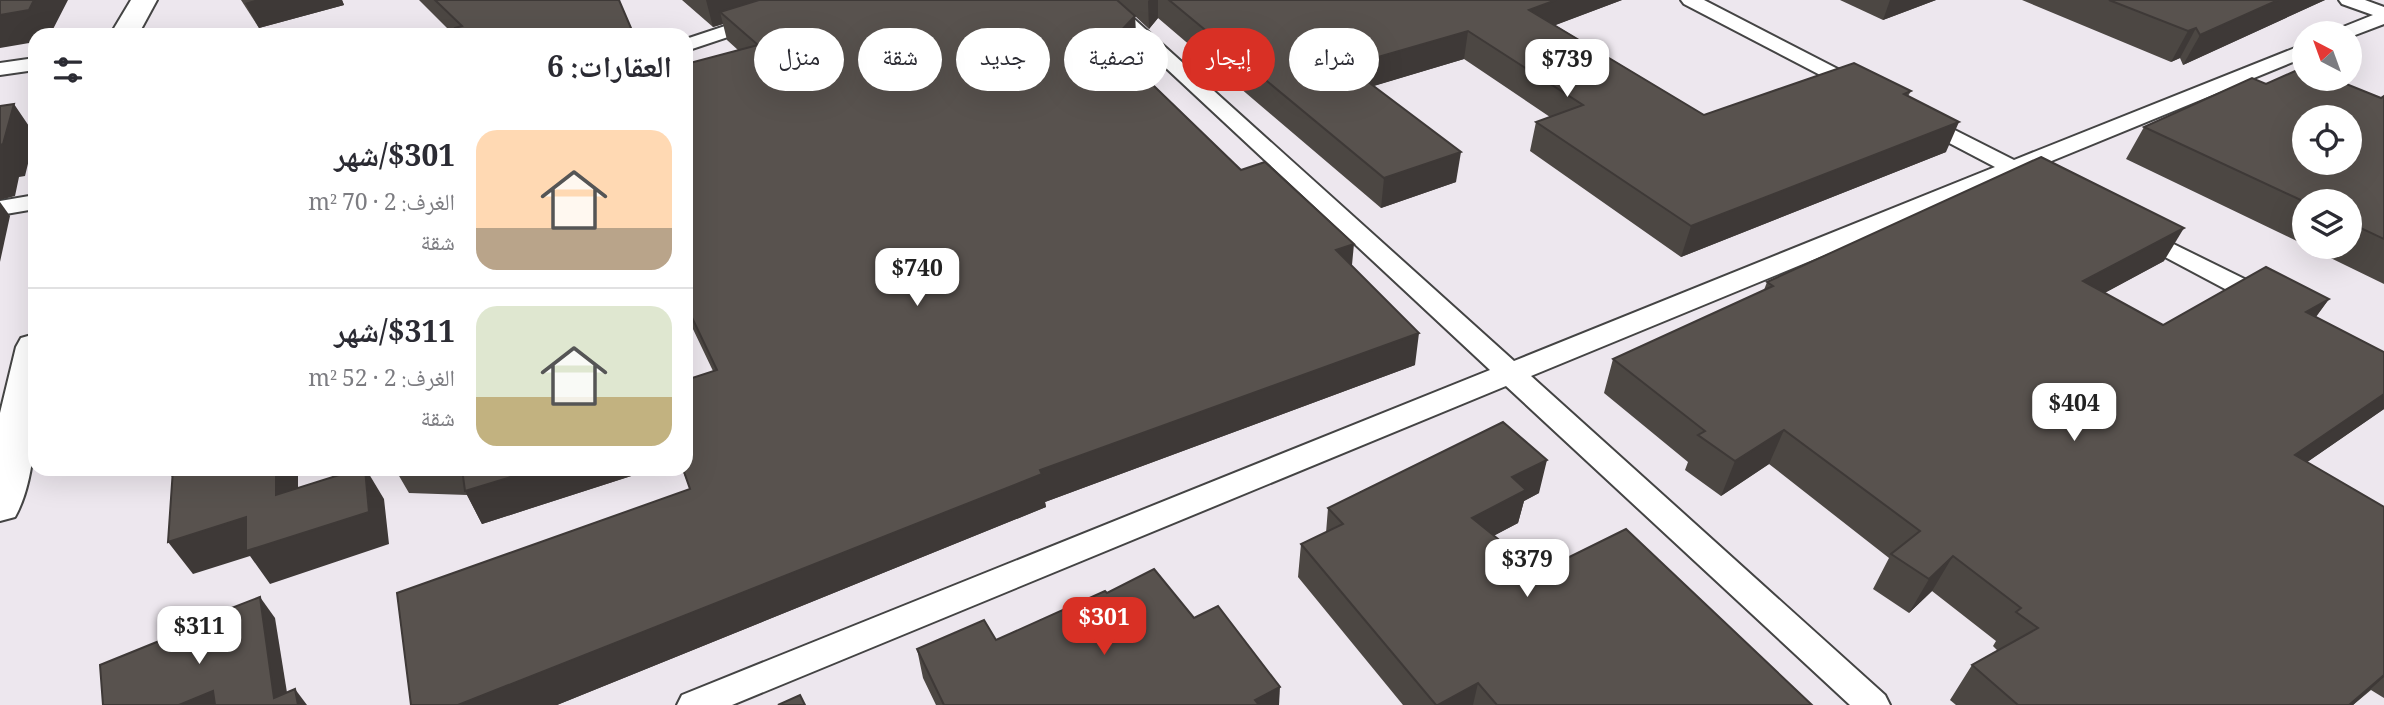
<!DOCTYPE html>
<html lang="ar">
<head>
<meta charset="utf-8">
<style>
	body { margin:0; font-family:Georgia,"Noto Naskh Arabic",serif; background:#f7f7f7; color:#2b2b33; direction:rtl; height:100vh; display:flex; flex-direction:column; font-size:26px; white-space:nowrap }
	* { box-sizing:border-box; margin:0 }
	p { font-size:23px; color:#7c7c81 }
	.icon { flex:none; width:38px; height:38px; fill:none; stroke:currentColor; stroke-width:2; stroke-linecap:round; stroke-linejoin:round }
	.map { position:relative; flex:1; overflow:hidden; direction:ltr }
	.drawer { position:absolute; left:28px; top:28px; width:665px; height:448px; display:flex; flex-direction:column; background:#fff; border-radius:21px; box-shadow:0 7px 28px #0002; direction:rtl }
	.drawer>* { flex:none }
	.top-card { position:absolute; left:714px; top:28px; width:665px; height:63px; direction:rtl; display:flex; gap:14px }
	.needle { width:46px; rotate:319deg }
	.controls { position:absolute; left:2292px; top:21px; display:grid; gap:14px }
	.controls a { display:grid; place-items:center; width:70px; height:70px; border-radius:50%; background:#fff; box-shadow:0 7px 28px #0002; font-size:35px }
	.price { position:absolute; translate:-50% -60px; padding:0 16px; border-radius:14px; background:#fff; color:#222; font-size:23px; line-height:46px; filter:drop-shadow(0 2px 4px #0008) }
	.price::after { content:''; position:absolute; left:50%; top:42px; width:21px; height:16px; margin-left:-10px; background:inherit; clip-path:polygon(0 0,100% 0,50% 100%) }
	.price.current { background:#d93025; color:#fff }
	ul { padding:0; list-style:none }
	li { display:flex; align-items:center; gap:21px; height:175px; padding:0 21px }
	li+li { border-top:2px solid #e1e1e2 }
	li span { display:grid; place-items:center; flex:none; width:196px; height:140px; border-radius:21px; color:#555 }
	li>.icon { margin-inline-start:auto }
	span .icon { width:84px; height:84px; fill:#fffc; stroke-width:1 }
	li b { font-size:30px }
	h2 { display:flex; justify-content:space-between; align-items:center; height:84px; padding:0 21px; font-size:30px }
	.tag { padding:0 24px; border-radius:32px; background:#fff; box-shadow:0 7px 28px #0002; font-size:24px; line-height:63px }
	.tag.current { background:#d93025; color:#fff }
	.map>svg:first-child { display:block }
	.industrial { fill:#ede7ee; fill-rule:evenodd }
	.lines { fill:none; stroke-linecap:round; stroke-linejoin:round }
	.service-casing { stroke:#444; stroke-width:4 }
	.tertiary-casing { stroke:#444; stroke-width:4 }
	.service { fill:#fff; fill-rule:evenodd }
	.tertiary { fill:#fff; fill-rule:evenodd }
	.wall { fill:#4c4743 }
	.shaded-wall { fill:#3e3937 }
	.building { fill:#58524e; stroke:#3e3937; stroke-width:2; fill-rule:evenodd }
</style>
</head>
<body>
<div class="map">
<svg width="2384" height="705" viewBox="0 0 2384 705">
	<rect width="100%" height="100%" fill="#fefcf6"/>
	<!-- industrial -->
	<path class="industrial" d="M0 0H2384V705H0ZM2305 33H2350V79H2305ZM35 35H686V469H35ZM2305 117H2350V163H2305ZM2305 201H2350V247H2305Z"/>
	<g class="lines">
		<defs>
			<g id="service">
				<path d="M803 0H830L827 4 686 51V39Z"/>
				<path d="M1093 0H1113L1514 361 1995 167 1913 124 1910 120 1913 116H1927L2014 160 2305 44V57L2032 169 2034 173 2031 178 2023 180 2014 177 1531 376 1885 695 1890 705H1850L1506 386 732 705H677L682 695 1490 370Z"/>
				<path d="M1681 0H1704L1865 83 1868 87 1865 91H1851L1684 4Z"/>
				<path d="M2339 0H2365L2384 7V24L2350 37V33H2336L2338 29 2373 15 2342 4Z"/>
				<path d="M35 58V70L0 75V63Z"/>
				<path d="M35 195V209L0 215V201Z"/>
				<path d="M2141 228 2277 295 2281 301 2277 307 2268 309 2259 307 2133 240 2129 235 2133 230Z"/>
			</g>
			<g id="tertiary">
				<path d="M131 0H157L138 35H110Z"/>
				<path d="M35 334C35 388 42 469 15 517L0 521V413L16 347 21 338Z"/>
			</g>
		</defs>
		<!-- service casing -->
		<use href="#service" class="service-casing"/>
		<!-- tertiary casing -->
		<use href="#tertiary" class="tertiary-casing"/>
		<!-- service -->
		<use href="#service" class="service"/>
		<!-- tertiary -->
		<use href="#tertiary" class="tertiary"/>
	</g>
	<!-- wall -->
	<g class="wall">
		<path d="M241 0H342L344 5 259 28Z"/>
		<path d="M419 0H619L634 35H454Z"/>
		<path d="M682 0H1622L1555 25 1704 115 1911 91 1908 96 1946 152 1681 257 1530 151 1536 122 1550 117 1464 59 1373 86 1456 182 1381 208 1158 18 1149 29 1135 16 1136 43 1127 53 1133 59 1134 66 1241 170 1352 267 1415 365 1045 502 1046 507 557 705H411L690 489 682 469H686L713 371 692 327 686 330V64L738 50 727 40 723 24 713 27Z"/>
		<path d="M1840 0H1936L1883 20Z"/>
		<path d="M2022 0H2325L2183 65 2180 58 2171 62Z"/>
		<path d="M2384 96V284L2308 247H2350V201H2305V245L2126 159 2144 127 2381 98Z"/>
		<path d="M2164 261 2104 293 2163 325 2329 299 2316 317 2384 352V409L2307 462 2384 507V698L2371 690 2353 705H1956L1950 700 1972 665 1998 651 1993 646 1996 641 1932 591 1909 613 1873 589 1889 558 1769 464 1721 496 1685 470 1688 462 1604 393 1613 359 1764 290 1767 282Z"/>
		<path d="M395 469H653L482 524 467 495 409 493Z"/>
		<path d="M1539 493 1524 501 1518 523 1493 536 1539 572 1812 705H1403L1298 577 1301 544 1326 533 1328 508Z"/>
		<path d="M1107 593 1194 618 1279 705H936L923 678 917 649 996 640Z"/>
	</g>
	<!-- shaded-wall -->
	<g class="shaded-wall">
		<path d="M34 0H68L50 35H35V42L0 48V15Z"/>
		<path d="M255 0H342L344 5 259 28 245 3Z"/>
		<path d="M706 0H795L720 12 723 24 713 27Z"/>
		<path d="M1149 0H1158V18L1149 29 1148 1Z"/>
		<path d="M1556 0H1622L1524 37 1529 10Z"/>
		<path d="M1890 0H1936L1883 20Z"/>
		<path d="M2278 0H2325L2183 65 2200 35Z"/>
		<path d="M1135 16 1136 43 1114 67 1113 39Z"/>
		<path d="M2196 28 2180 58 2171 62 2188 31Z"/>
		<path d="M1468 31 1464 59 1344 95 1347 66Z"/>
		<path d="M14 104 35 135 25 176 19 177 15 196 0 200V145Z"/>
		<path d="M1959 122 1946 152 1681 257 1691 226Z"/>
		<path d="M1461 152 1456 182 1381 208 1384 178Z"/>
		<path d="M0 202 10 216 0 262Z"/>
		<path d="M2184 228 2164 261 2064 315 2083 281Z"/>
		<path d="M1354 244 1351 275 1336 250Z"/>
		<path d="M2329 299 2304 332 2306 312Z"/>
		<path d="M686 309 692 327 686 330Z"/>
		<path d="M1419 333 1415 365 1045 502 1046 507 557 705H458L1040 470Z"/>
		<path d="M2384 394V409L2267 490 2295 455Z"/>
		<path d="M1784 430 1769 464 1721 496 1735 461Z"/>
		<path d="M1547 460 1539 493 1524 501 1518 523 1465 551 1472 518 1512 477Z"/>
		<path d="M166 469H175L190 501Z"/>
		<path d="M276 469H298V527L276 495Z"/>
		<path d="M366 469 384 499 389 544 270 584 250 556 193 574 168 542Z"/>
		<path d="M537 469H653L482 524 465 491Z"/>
		<path d="M1953 556 1932 591 1909 613 1929 579Z"/>
		<path d="M260 597 275 618 289 705 274 698Z"/>
		<path d="M2384 675V677L2353 705H2349Z"/>
		<path d="M1478 683 1473 705H1438Z"/>
		<path d="M1280 687 1279 705H1255V700Z"/>
		<path d="M295 689 307 705H298Z"/>
		<path d="M213 691 225 705H179Z"/>
	</g>
	<!-- building -->
	<g class="building">
		<path d="M0 0H34L29 10 0 15Z"/>
		<path d="M435 0H619L634 35H457L455 28 462 26Z"/>
		<path d="M759 0H1117L1135 16 1113 39 1133 59 1127 60 1241 170 1265 162 1354 244 1336 250 1419 333 1040 470 1042 474 458 705H411L397 593 690 489 683 469H686V380L717 370 686 305V64L758 45 720 12Z"/>
		<path d="M1169 0H1556L1529 10 1704 115 1854 63 1911 91 1904 94 1959 122 1691 226 1536 122 1583 105 1468 31 1347 66 1461 152 1384 178Z"/>
		<path d="M2109 0H2278L2200 35 2196 28 2188 31Z"/>
		<path d="M2304 67H2305V79H2334L2381 98 2384 96V239L2350 223V201L2305 202 2144 127 2252 78 2266 84ZM2305 117H2350V163H2305Z"/>
		<path d="M14 104 3 144 0 145V106Z"/>
		<path d="M2041 157 2184 228 2083 281 2163 325 2266 267 2329 299 2306 312 2384 352V394L2295 455 2384 507V675L2349 705H2018L1972 665 2038 628 2016 612 2021 608 1953 556 1929 579 1891 554 1920 531 1784 430 1735 461 1698 435 1705 431 1613 359 1773 286 1767 282Z"/>
		<path d="M1503 422 1547 460 1512 477 1526 490 1472 518 1539 572 1626 529 1812 705H1497L1478 683 1438 705H1436L1301 544 1343 524 1328 508Z"/>
		<path d="M173 469H276V495L358 469H365L369 512 246 551V517L168 542Z"/>
		<path d="M462 469H537L465 491Z"/>
		<path d="M1154 569 1194 618 1218 606 1280 687 1255 700 1259 705H944L917 649 984 620 996 640 1105 591 1107 593Z"/>
		<path d="M260 597 274 698 295 689 298 705H215L213 691 179 705H103L100 665 211 620V616Z"/>
		<path d="M800 695 805 705H778Z"/>
	</g>
</svg>
<div class="controls">
<a><svg class="needle" viewBox="-14 -14 28 28"><path d="M0-13l5 13h-10z" fill="#e53935"/><path d="M0 13l5-13h-10z" fill="#7c7c81"/></svg></a>
<a><svg class="icon" aria-label="locate" viewBox="0 0 24 24"><circle cx="12" cy="12" r="6"/><path d="M12 2v4M12 18v4M2 12h4M18 12h4"/></svg></a>
<a><svg class="icon" aria-label="layers" viewBox="0 0 24 24"><path d="M12 4l9 5-9 5-9-5zM3 14l9 5 9-5"/></svg></a>
</div>
<b class="price" style="left:1567px;top:99px">$739</b>
<b class="price" style="left:917px;top:308px">$740</b>
<b class="price" style="left:2074px;top:443px">$404</b>
<b class="price" style="left:1527px;top:599px">$379</b>
<b class="price current" style="left:1104px;top:657px">$301</b>
<b class="price" style="left:199px;top:666px">$311</b>
<div class="top-card">
<a class="tag">شراء</a>
<a class="tag current">إيجار</a>
<a class="tag">تصفية</a>
<a class="tag">جديد</a>
<a class="tag">شقة</a>
<a class="tag">منزل</a>
</div>
<section class="drawer">
<h2>العقارات: 6<svg class="icon" aria-label="filters" viewBox="0 0 24 24"><path d="M4 7h16M4 17h16"/><circle cx="9" cy="7" r="2"/><circle cx="15" cy="17" r="2"/></svg></h2>
<ul>
<li><span style="background:linear-gradient(#ffd9b3 70%,#b9a48a 0)"><svg class="icon" aria-label="home" viewBox="0 0 24 24"><path d="M3 11l9-7 9 7M6 9v11h12V9"/></svg></span><div><b>$301/شهر</b><p>الغرف: 2 · 70 m²</p><p>شقة</p></div></li>
<li><span style="background:linear-gradient(#dfe7d0 65%,#c2b280 0)"><svg class="icon" aria-label="home" viewBox="0 0 24 24"><path d="M3 11l9-7 9 7M6 9v11h12V9"/></svg></span><div><b>$311/شهر</b><p>الغرف: 2 · 52 m²</p><p>شقة</p></div></li>
</ul>
</section>
</div>
</body>
</html>
